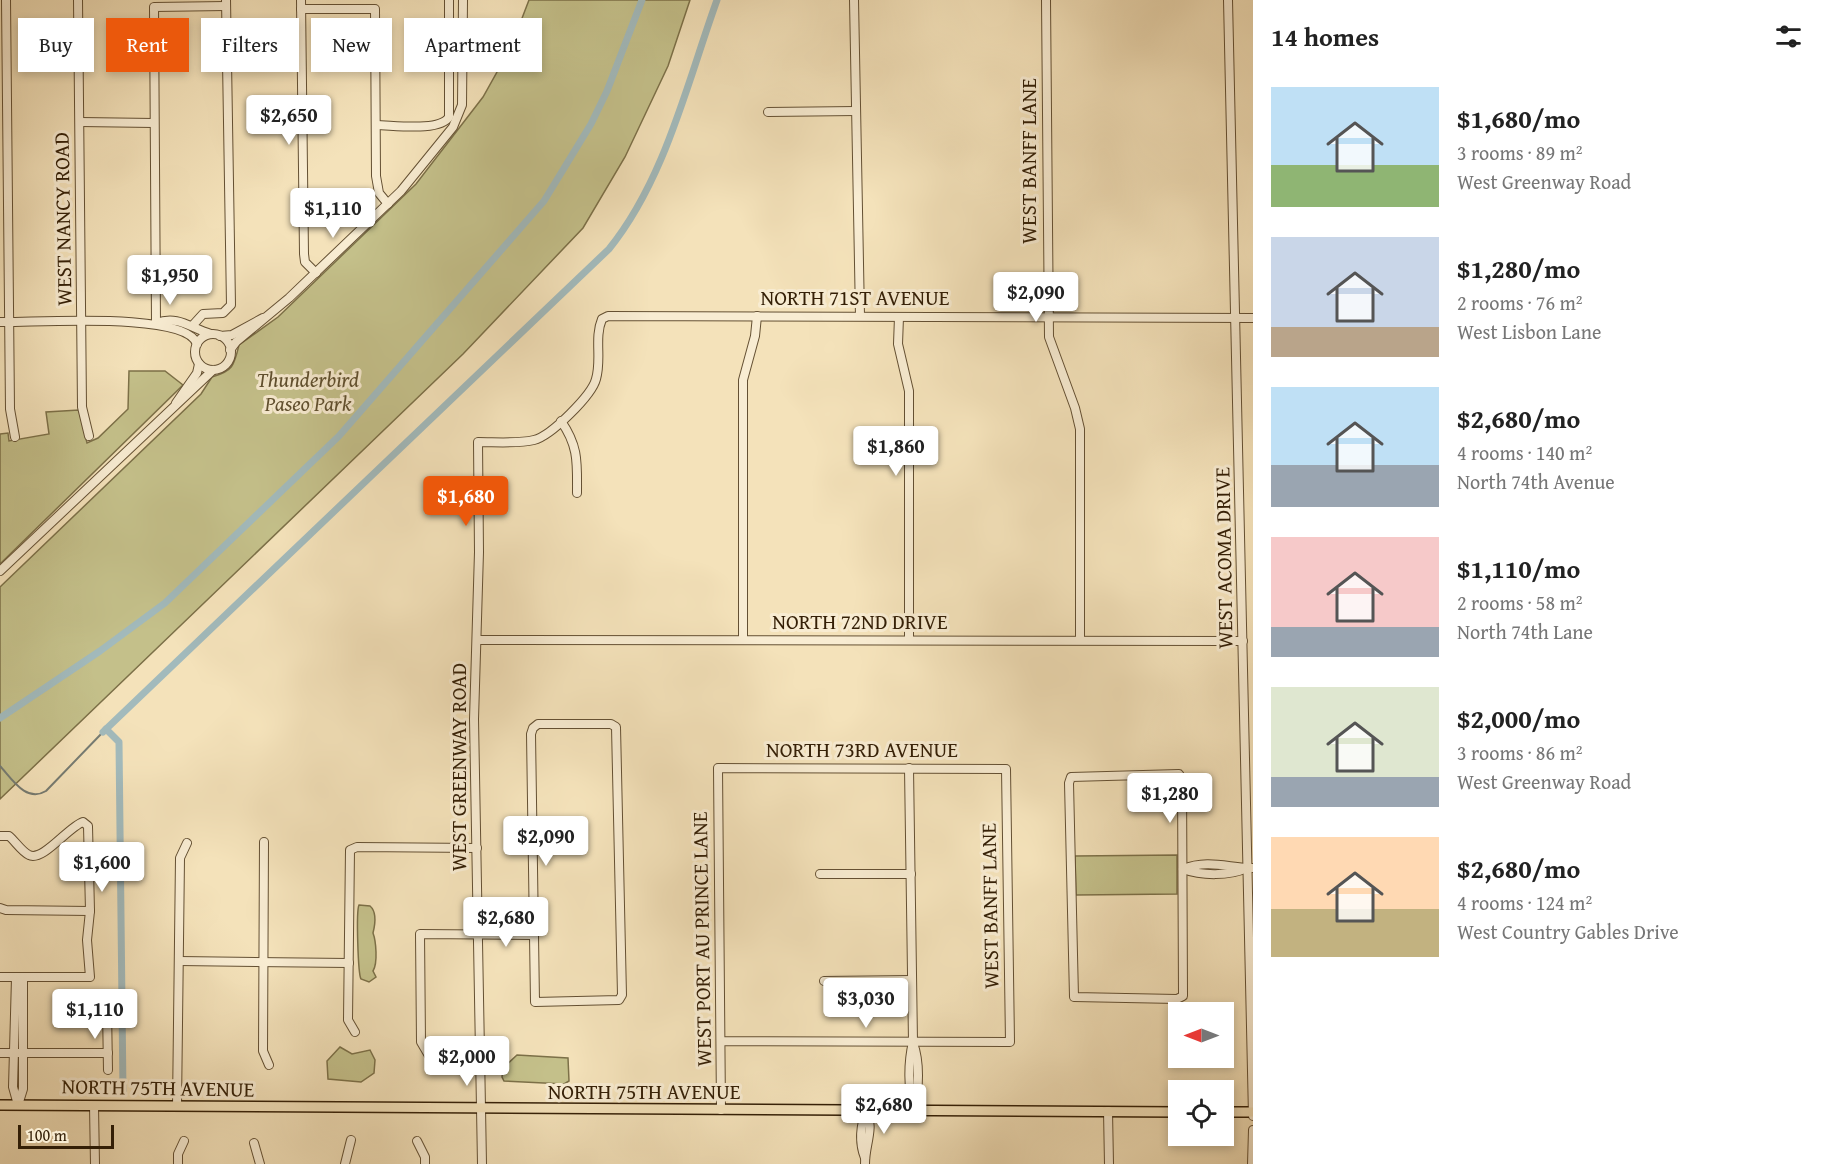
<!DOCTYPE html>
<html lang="en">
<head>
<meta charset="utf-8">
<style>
	body { margin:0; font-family:"Gentium Book Plus",serif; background:#f2f2f2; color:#222; height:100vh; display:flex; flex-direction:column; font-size:22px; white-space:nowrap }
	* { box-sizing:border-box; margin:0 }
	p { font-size:20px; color:#767676 }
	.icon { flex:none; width:33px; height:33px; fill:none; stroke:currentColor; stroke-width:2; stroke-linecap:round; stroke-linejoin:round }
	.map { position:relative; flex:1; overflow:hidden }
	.panel { display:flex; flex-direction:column; background:#fff; width:570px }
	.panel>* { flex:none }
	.hud { position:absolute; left:18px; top:18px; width:570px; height:54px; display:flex; gap:12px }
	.needle { width:39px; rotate:270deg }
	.fabs { position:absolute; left:1168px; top:1002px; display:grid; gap:12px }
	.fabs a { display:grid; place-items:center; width:66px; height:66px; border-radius:0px; background:#fff; box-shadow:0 3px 9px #0003; font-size:30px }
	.scale { position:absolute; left:18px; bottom:15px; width:96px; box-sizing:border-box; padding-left:6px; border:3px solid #341f06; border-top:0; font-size:16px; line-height:21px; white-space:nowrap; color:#341f06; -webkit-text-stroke:4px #f8ecd2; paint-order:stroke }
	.price { position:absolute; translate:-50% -51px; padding:0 14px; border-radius:6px; background:#fff; color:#222; font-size:20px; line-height:39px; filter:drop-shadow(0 2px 3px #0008) }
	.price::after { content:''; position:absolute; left:50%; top:36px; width:18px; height:14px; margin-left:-9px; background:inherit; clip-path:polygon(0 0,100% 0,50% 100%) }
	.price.current { background:#ea580c; color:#fff }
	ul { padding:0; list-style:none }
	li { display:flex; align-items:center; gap:18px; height:150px; padding:0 18px }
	li span { display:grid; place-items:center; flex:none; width:168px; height:120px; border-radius:0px; color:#555 }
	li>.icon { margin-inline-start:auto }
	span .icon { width:72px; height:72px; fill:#fffc; stroke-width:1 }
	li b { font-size:26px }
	h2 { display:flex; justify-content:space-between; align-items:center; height:72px; padding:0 18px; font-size:26px }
	.tag { padding:0 21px; border-radius:0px; background:#fff; box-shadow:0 3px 9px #0003; font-size:21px; line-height:54px }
	.tag.current { background:#ea580c; color:#fff }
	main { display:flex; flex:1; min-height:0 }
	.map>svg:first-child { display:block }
	.green { fill:#c4c08a; stroke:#7c7048; stroke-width:1.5 }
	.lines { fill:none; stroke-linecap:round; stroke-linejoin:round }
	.stream { stroke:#767c73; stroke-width:2 }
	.canal { stroke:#a2babc; stroke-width:7 }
	.minor-casing { stroke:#645033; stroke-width:10 }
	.major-casing { stroke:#341f06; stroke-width:12 }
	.minor { stroke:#f8ecd2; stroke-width:8 }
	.major { stroke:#f4e2ba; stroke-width:9 }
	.labels { text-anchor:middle; stroke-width:6; stroke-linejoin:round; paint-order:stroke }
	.street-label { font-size:21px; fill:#341f06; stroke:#f8ecd2 }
	.park-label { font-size:21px; font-style:italic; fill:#5f4f2e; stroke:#f8ecd2 }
</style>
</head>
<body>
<main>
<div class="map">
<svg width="1253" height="1164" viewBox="0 0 1253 1164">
	<rect width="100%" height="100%" fill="#f4e2ba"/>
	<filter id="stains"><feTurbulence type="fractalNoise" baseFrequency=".00333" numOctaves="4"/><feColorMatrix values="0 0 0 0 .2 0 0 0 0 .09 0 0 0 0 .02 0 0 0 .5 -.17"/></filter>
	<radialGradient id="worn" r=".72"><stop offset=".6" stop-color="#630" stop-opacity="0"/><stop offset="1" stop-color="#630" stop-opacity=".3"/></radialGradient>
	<!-- green -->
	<g class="green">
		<path d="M529 0H690L668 66 625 157 583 228 463 354 0 799V587L201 394 212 377C233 371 234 366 239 345L278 317 416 184 483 97 511 47Z"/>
		<path d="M129 371H165L183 385 0 564V434L8 433 9 441 49 434 46 412 79 410 87 443 98 438 128 409Z"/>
		<path d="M1177 855V894L1076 895 1075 856Z"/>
		<path d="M359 905 370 906C377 912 375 925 373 933 376 941 378 963 373 971L376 977 369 982 361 979C358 974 356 911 359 905Z"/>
		<path d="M340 1047 352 1054 370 1050 375 1060 374 1073 361 1082 328 1079 327 1061Z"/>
		<path d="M517 1055 568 1058 569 1081 564 1084 504 1081 502 1077 503 1068Z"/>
	</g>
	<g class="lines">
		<!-- stream -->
		<path class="stream" d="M0 766C12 779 26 803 46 791L103 732"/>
		<!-- canal -->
		<g class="canal">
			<path d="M0 718 100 651 165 603 339 436 544 201 591 124 607 91 642 0"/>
			<path d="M106 729 119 742 123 1092"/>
			<path d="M103 732 609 249C665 180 687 83 717 0"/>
		</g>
		<defs>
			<g id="minor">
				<path d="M6 0 10 409 15 437"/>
				<path d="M78 0 82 407 89 436"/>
				<path d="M301 0 304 254 305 262 316 273"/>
				<path d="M854 0 860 316"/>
				<path d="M1046 0 1049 337 1075 408 1080 429V640"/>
				<path d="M1228 0 1253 1116"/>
				<path d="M301 9H375L376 176 379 193 388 204"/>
				<path d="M768 112 856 111"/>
				<path d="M80 122 154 123"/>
				<path d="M376 125C393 125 440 132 449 117V0"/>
				<path d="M899 317 898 344 909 391V640"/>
				<path d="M0 322C34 323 186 311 197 344"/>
				<path d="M156 323 154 7 226 6"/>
				<path d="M156 323C179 315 190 328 211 334"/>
				<path d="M193 325 203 314 223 313 231 305 226 0"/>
				<circle cx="213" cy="352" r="18"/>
				<path d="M220 336 232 335 263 318"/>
				<path d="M230 350 236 342 289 298 401 191 453 127 462 105 463 0"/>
				<path d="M176 403 197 373 199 364"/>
				<path d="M561 421C579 447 577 463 577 493"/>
				<path d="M0 571 213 370"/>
				<path d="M743 639V380L755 336 757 316"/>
				<path d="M477 640 1243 641"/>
				<path d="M538 724H611L616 727 622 995 619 1000 535 1002 531 734 533 728Z"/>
				<path d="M909 768 913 1042C908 1063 908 1089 914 1110"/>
				<path d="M1179 774 1182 779 1183 996 1177 999 1074 997 1069 783 1071 777Z"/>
				<path d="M0 836H9C15 841 22 852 29 855 43 862 68 827 83 822L88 826 90 911 87 940 90 977H0"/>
				<path d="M264 842 263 1051 269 1065"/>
				<path d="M1183 869C1208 859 1229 868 1253 868"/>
				<path d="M1183 869C1202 876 1229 876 1247 868"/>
				<path d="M820 874H911"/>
				<path d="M0 908 6 910 90 911"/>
				<path d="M179 961 349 963"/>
				<path d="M16 978 13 1087 18 1105"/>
				<path d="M824 981 912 980"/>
				<path d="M107 1009 108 1070"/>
				<path d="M355 1032 348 1020 350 850 357 847 477 848"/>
				<path d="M721 1041 1010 1042 1006 769 718 768 721 1110"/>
				<path d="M913 1043C920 1062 919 1089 914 1108"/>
				<path d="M0 1053H108"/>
				<path d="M431 1059 421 1042 420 934 534 935"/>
				<path d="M18 1105 23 1089V978"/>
				<path d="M94 1106 95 1164"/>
				<path d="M177 1106 180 858 187 843"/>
				<path d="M1108 1111 1109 1164"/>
				<path d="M417 1141 425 1157V1164"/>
				<path d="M254 1143 260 1164"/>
				<path d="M865 1158C859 1143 860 1125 867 1110"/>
				<path d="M178 1164V1154L184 1141"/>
				<path d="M345 1164 351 1140"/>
				<path d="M482 1164 474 719 479 552 478 442C496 442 517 444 534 440 551 436 592 395 596 379 602 359 594 338 602 319L608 316 1253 318"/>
				<path d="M865 1164C865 1144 874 1131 867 1110"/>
				<path d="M1252 1164 1253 1130"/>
			</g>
			<g id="major">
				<path d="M0 1105 1179 1112"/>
				<path d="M1224 1112H1253"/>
			</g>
		</defs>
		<!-- minor casing -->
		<use href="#minor" class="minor-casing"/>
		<!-- major casing -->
		<use href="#major" class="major-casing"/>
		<!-- minor -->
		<use href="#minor" class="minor"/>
		<!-- major -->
		<use href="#major" class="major"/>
	</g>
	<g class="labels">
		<!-- street labels -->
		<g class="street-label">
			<text transform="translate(1029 161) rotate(-90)" y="7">WEST BANFF LANE</text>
			<text transform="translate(63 219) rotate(-91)" y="7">WEST NANCY ROAD</text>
			<text x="855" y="305">NORTH 71ST AVENUE</text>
			<text transform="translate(1224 558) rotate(-91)" y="7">WEST ACOMA DRIVE</text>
			<text x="860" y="629">NORTH 72ND DRIVE</text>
			<text x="862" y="757">NORTH 73RD AVENUE</text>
			<text transform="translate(459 767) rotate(-90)" y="7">WEST GREENWAY ROAD</text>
			<text transform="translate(990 906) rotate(-91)" y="7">WEST BANFF LANE</text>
			<text transform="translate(702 939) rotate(-91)" y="7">WEST PORT AU PRINCE LANE</text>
			<text transform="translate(158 1088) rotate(1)" y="7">NORTH 75TH AVENUE</text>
			<text x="644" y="1099">NORTH 75TH AVENUE</text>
		</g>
		<!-- park labels -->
		<g class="park-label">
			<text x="308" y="387">Thunderbird<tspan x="308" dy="24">Paseo Park</tspan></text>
		</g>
	</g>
	<rect width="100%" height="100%" filter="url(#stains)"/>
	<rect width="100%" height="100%" fill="url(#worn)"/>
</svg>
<div class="fabs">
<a><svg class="needle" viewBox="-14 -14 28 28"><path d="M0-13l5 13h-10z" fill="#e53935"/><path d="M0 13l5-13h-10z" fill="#767676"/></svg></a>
<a><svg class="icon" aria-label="locate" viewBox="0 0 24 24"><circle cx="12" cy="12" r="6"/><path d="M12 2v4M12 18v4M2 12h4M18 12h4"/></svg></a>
</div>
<div class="scale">100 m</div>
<b class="price" style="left:289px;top:146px">$2,650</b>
<b class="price" style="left:333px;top:239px">$1,110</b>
<b class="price" style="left:170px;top:306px">$1,950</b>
<b class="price" style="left:1036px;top:323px">$2,090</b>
<b class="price" style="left:896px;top:477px">$1,860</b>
<b class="price current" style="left:466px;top:527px">$1,680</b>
<b class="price" style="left:1170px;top:824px">$1,280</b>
<b class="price" style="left:546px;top:867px">$2,090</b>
<b class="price" style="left:102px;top:893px">$1,600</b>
<b class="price" style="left:506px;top:948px">$2,680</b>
<b class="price" style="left:866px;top:1029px">$3,030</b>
<b class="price" style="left:95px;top:1040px">$1,110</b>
<b class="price" style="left:467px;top:1087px">$2,000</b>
<b class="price" style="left:884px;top:1135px">$2,680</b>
<div class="hud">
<a class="tag">Buy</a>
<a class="tag current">Rent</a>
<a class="tag">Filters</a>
<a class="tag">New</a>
<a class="tag">Apartment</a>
</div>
</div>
<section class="panel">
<h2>14 homes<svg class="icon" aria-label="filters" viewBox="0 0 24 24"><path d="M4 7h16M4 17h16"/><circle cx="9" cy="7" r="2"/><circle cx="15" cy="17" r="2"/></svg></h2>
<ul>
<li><span style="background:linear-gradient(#bfe0f5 65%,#8fb573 0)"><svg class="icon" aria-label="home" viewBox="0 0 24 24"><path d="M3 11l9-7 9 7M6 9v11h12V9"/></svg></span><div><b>$1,680/mo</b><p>3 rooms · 89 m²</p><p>West Greenway Road</p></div></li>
<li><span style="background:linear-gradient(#c9d6e8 75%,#b9a48a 0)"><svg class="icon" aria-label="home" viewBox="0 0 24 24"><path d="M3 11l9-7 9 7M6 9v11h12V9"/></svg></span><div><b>$1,280/mo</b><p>2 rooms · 76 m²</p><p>West Lisbon Lane</p></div></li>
<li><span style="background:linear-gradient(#bfe0f5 65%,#9aa5b1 0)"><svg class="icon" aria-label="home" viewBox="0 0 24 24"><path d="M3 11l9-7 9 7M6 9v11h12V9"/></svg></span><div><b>$2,680/mo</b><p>4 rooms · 140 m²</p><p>North 74th Avenue</p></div></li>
<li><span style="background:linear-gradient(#f6c9c9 75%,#9aa5b1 0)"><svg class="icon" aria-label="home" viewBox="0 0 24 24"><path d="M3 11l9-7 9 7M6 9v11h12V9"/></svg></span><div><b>$1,110/mo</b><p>2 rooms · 58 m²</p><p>North 74th Lane</p></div></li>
<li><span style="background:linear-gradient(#dfe7d0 75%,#9aa5b1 0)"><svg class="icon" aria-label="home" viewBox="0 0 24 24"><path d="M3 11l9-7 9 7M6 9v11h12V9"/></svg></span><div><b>$2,000/mo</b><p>3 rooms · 86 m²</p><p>West Greenway Road</p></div></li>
<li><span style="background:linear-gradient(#ffd9b3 60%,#c2b280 0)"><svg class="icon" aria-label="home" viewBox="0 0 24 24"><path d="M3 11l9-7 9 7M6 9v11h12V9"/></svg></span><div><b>$2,680/mo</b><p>4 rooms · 124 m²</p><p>West Country Gables Drive</p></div></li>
</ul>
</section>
</main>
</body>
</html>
